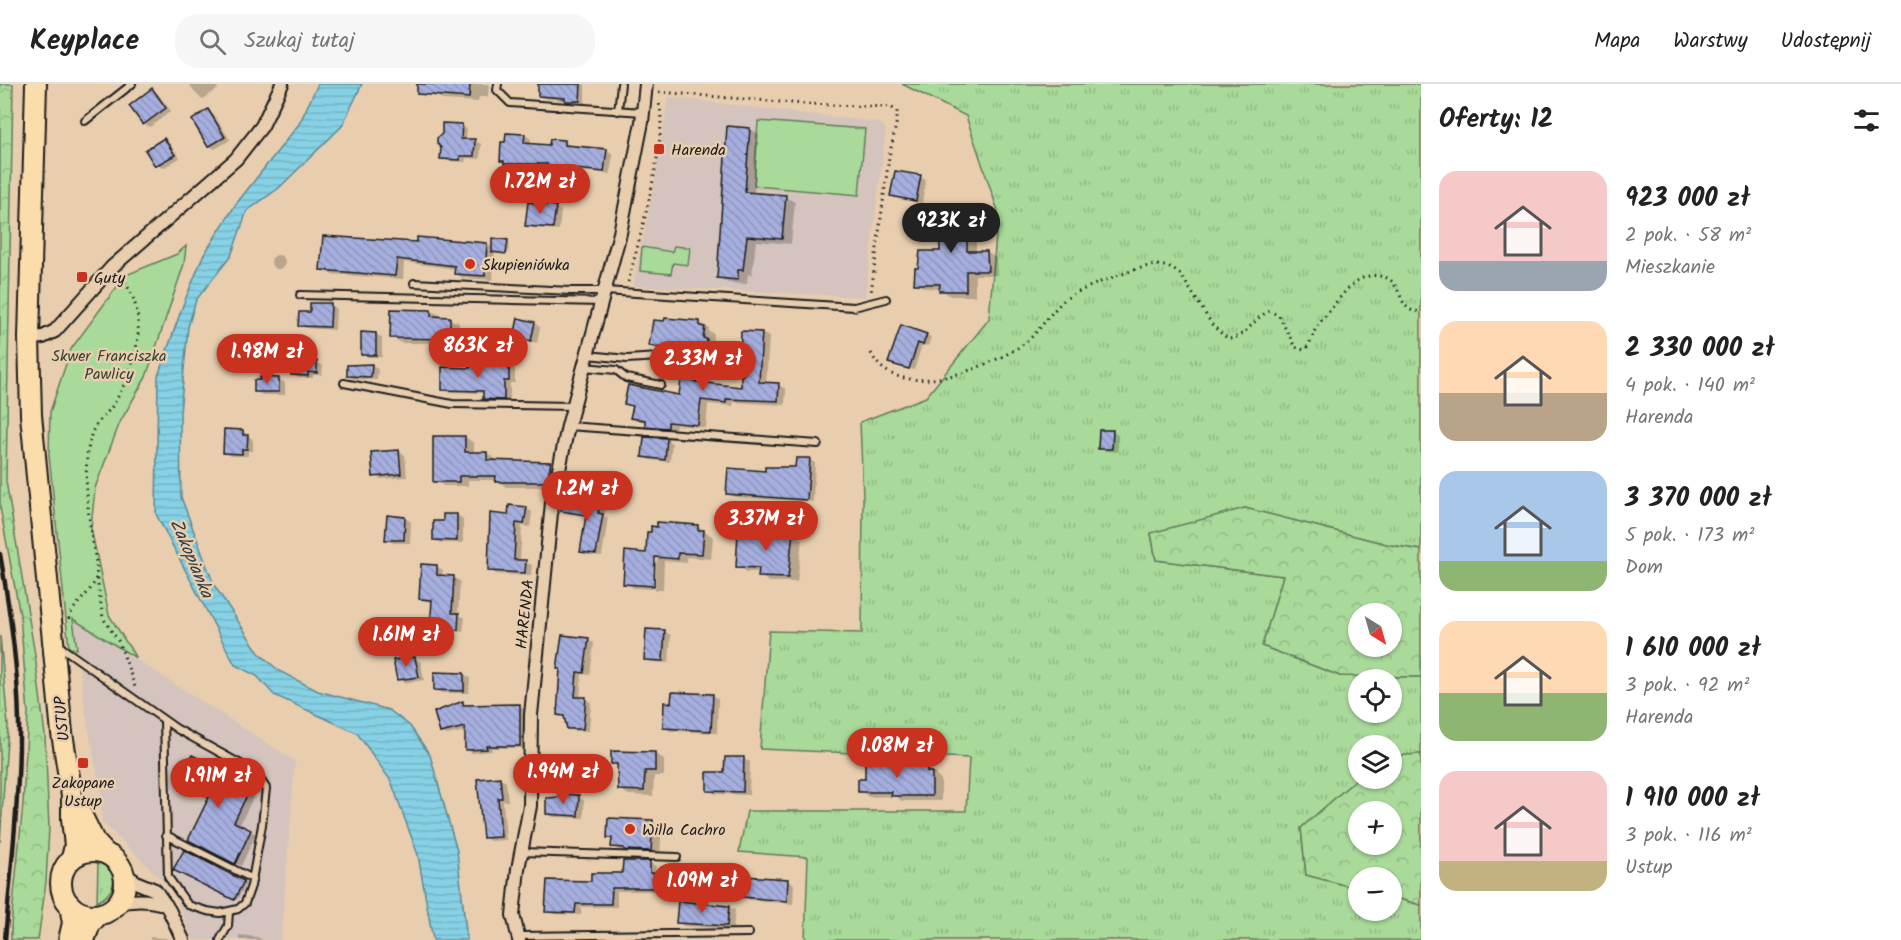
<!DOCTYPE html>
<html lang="pl">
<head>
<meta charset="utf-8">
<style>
	body { margin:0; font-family:Kalam,sans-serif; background:#f6f6f6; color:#222; height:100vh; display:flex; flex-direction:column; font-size:22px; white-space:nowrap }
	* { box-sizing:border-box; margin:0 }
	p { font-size:20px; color:#767676 }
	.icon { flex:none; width:33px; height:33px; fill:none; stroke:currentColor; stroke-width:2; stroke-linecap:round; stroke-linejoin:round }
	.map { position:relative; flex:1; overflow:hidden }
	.sheet { display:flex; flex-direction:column; background:#fff; width:480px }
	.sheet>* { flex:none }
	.needle { width:39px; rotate:143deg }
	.controls { position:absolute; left:1348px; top:519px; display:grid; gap:12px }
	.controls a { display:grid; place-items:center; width:54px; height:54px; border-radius:50%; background:#fff; box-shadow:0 2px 4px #0004; font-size:30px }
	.price { position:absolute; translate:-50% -51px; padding:0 14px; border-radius:21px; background:#c8321e; color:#fff; font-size:20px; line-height:39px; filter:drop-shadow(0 2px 3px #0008) }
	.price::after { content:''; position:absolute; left:50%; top:36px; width:18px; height:14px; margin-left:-9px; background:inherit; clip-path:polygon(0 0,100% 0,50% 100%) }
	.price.on { background:#222; color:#fff }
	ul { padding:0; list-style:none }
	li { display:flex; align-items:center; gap:18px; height:150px; padding:0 18px }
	li span { display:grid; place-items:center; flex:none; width:168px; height:120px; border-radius:18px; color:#555 }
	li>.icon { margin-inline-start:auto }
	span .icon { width:72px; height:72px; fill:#fffc; stroke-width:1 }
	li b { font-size:26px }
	h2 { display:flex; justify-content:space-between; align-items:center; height:72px; padding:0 18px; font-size:26px }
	header { display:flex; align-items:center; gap:36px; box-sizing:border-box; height:84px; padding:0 30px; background:#fff; border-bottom:2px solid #e0e0e0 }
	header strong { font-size:28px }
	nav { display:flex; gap:33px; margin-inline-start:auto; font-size:21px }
	.search { width:420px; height:54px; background:#f6f6f6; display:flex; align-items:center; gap:15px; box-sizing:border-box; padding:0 21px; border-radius:24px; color:#767676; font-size:22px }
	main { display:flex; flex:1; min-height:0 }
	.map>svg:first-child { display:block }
	.built { fill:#d4c4bd }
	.grass { fill:url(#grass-tufts); stroke:#627b5b; stroke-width:1.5; fill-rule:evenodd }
	.forest { fill:url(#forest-crowns); stroke:#627b5b; stroke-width:1.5; fill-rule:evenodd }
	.green { fill:#a9da9a; stroke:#627b5b; stroke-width:1.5 }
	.water { fill:url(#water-rules); stroke:#5c8995; stroke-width:1.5 }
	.shadow { fill:#0003 }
	.building { fill:url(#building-back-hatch); stroke:#1c1c1c; stroke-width:1.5 }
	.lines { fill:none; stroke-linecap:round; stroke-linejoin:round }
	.lane-casing { stroke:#1c1c1c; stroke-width:10 }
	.street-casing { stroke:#1c1c1c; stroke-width:16 }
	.primary-casing { stroke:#1c1c1c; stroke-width:24 }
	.path { stroke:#1c1c1c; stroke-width:3; stroke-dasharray:1.5 4.5; stroke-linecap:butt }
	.lane { stroke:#e8ceaf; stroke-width:6 }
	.street { stroke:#e8ceaf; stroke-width:12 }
	.primary { stroke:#fbddab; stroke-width:20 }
	.rail { stroke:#1c1c1c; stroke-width:4.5 }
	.poi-dot { fill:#c8321e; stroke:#e8ceaf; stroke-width:2 }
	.labels { text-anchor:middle; stroke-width:5; stroke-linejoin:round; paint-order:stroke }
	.poi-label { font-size:16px; fill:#1c1c1c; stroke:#e8ceaf; text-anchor:start }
	.park-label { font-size:16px; fill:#384235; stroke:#e8ceaf }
	.street-label { font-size:16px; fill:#1c1c1c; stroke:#e8ceaf }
	.water-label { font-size:18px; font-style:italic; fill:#314044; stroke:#e8ceaf }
</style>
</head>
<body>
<header>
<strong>Keyplace</strong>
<div class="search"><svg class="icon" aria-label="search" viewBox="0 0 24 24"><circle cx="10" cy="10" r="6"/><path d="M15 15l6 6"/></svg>Szukaj tutaj</div>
<nav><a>Mapa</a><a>Warstwy</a><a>Udostępnij</a></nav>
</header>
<main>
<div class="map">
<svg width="1421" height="856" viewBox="0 0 1421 856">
	<defs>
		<pattern id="grass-tufts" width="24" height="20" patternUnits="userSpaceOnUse" patternTransform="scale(1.5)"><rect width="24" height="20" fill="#a9da9a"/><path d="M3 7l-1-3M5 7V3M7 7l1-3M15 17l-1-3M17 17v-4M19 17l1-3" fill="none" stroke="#91ba84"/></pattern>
		<pattern id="forest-crowns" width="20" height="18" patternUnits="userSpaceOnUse" patternTransform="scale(1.5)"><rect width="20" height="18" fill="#a9da9a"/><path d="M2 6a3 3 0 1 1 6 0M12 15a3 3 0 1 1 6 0" fill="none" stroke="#91ba84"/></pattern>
		<pattern id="water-rules" width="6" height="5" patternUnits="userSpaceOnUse" patternTransform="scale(1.5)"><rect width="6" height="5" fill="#86d1e5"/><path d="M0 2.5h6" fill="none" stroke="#73b3c4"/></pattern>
		<pattern id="building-back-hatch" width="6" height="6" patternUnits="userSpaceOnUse" patternTransform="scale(1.5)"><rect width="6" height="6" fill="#a6aede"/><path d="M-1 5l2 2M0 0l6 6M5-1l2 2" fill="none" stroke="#8e95be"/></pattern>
	</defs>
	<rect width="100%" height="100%" fill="#e8ceaf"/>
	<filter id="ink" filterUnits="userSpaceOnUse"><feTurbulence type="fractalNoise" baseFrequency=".0167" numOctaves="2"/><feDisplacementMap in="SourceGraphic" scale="12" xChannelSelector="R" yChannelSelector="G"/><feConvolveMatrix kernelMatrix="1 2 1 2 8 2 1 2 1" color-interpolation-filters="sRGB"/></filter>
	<g filter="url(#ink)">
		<!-- built -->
		<g class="built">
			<path d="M668 13 876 38 883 41 886 46 865 213 633 202 654 101Z"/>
			<path d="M73 535 295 677 281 856H193L173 807 102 738 101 708 86 632Z"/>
		</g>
		<!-- grass -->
		<g class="grass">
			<path d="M902 0H1421V466L1390 461 1245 424 1151 450 1156 476 1283 492 1262 562 1340 592 1421 593V670L1392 672V662H1359V693L1301 744 1306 791 1359 805V826H1392V813L1421 821V856H805L808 773 739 768 747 727H966L969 674 760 665 769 547 862 549 863 412 860 338 926 313 989 235 998 127 966 32ZM1359 596H1392V628H1359Z"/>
			<path d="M98 778C121 784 117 809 97 818Z"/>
		</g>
		<!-- forest -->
		<g class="forest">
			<path d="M0 0H13L6 397 35 571 45 651 49 744 46 798 38 856H11V841L23 720 28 629 20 531 0 423Z"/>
			<path d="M1245 424 1390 461 1421 466V593L1340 592 1262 562 1283 492 1156 476 1151 449ZM1359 530H1392V562H1359Z"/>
			<path d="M0 552 8 642 0 758Z"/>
			<path d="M1421 670V821L1392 813V794H1359V805L1306 791 1301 744 1359 693 1392 694V672ZM1359 728H1392V760H1359Z"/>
		</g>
		<!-- green -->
		<g class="green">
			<path d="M758 37 865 45 859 111 754 102Z"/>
			<path d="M186 162 184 180 146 293 120 338 95 404 91 444 109 531 136 574 73 535 77 565 69 564 49 371 50 328 71 265 116 204 126 191 177 170Z"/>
			<path d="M674 162 690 164 688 181 673 179 671 190 640 187 642 163 672 168Z"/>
		</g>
		<!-- water -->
		<path class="water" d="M318 0H362L342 42 279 104 247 127 231 172 196 216 188 243 180 329 181 413 214 501 259 569 279 587 318 607 389 626 410 642 430 671 457 767 467 856H433L418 771 391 697 357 649 274 611 257 592 235 581 156 430 158 292 183 221 203 172 236 120 299 40Z"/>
		<!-- shadow -->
		<g class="shadow">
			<path d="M189 0H215L218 5 203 15 198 12Z"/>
			<path d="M434 0H489L488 13H479L478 18 443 16 434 10Z"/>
			<path d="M540 0H585V19L544 14 539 11Z"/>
			<path d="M152 6 158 10 171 27 150 43 144 40Z"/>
			<path d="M208 27 214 31 230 56 215 65 209 62Z"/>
			<path d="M461 42 467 45 466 56 475 57 481 60 480 75 466 74 465 78 448 77 442 74Z"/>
			<path d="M750 45 759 50 754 110 785 113 795 118 791 160 756 157 752 191 748 190 747 200 728 199 719 193Z"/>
			<path d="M525 51 531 55 530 61 551 62 565 58 570 63 607 66 613 70 610 90 528 81V83L512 82 501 76Z"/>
			<path d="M164 56 170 60 180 74 163 84 157 81Z"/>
			<path d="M920 93 926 96 922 119 898 115 892 112Z"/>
			<path d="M555 123 561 127 559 146 533 144 527 141Z"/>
			<path d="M966 124 976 129V168H987L996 174 997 191H975V212H950L941 205 925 204 916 199 941 169Z"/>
			<path d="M507 157 510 159 508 170 495 168 493 196 463 194 455 189 456 185 404 178 403 195 330 190 322 186 418 159 452 158 487 160 493 164Z"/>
			<circle cx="278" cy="178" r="7"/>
			<path d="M330 221 336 224 335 246 306 244 300 241 311 230Z"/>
			<path d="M431 227 459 239V254L454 253V259H401L392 253Z"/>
			<path d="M534 239 540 243 537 259 515 252Z"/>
			<path d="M700 239 709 244V247L714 250 712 259 716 262 713 280 694 279 685 274V271L660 267 651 261Z"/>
			<path d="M761 249 769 253 766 300 778 301 786 305 785 321 734 318 733 322 708 320 706 344 676 341 675 347 654 346 646 341 647 339 632 333 634 324 626 319 742 304Z"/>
			<path d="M376 250 382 254V273H369L363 270Z"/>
			<path d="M926 251 931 253 928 262 922 261 914 286 895 280Z"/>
			<path d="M317 278 323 282 322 291H313V294H299L293 290Z"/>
			<path d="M509 281 515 285V299H510V318H491L485 314V309L449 308 443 305 472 286Z"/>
			<path d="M372 282 378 285 377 296 354 295 348 292Z"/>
			<path d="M262 294 279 295 285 299V311H262L256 307Z"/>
			<path d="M243 347 253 356V367H248V372H231L225 369Z"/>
			<path d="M1112 348 1118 351V368L1105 367 1099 364Z"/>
			<path d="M435 353H465L474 359V369H486L496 375V378L551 379 560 384 557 403H506L497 396H468V402H444L435 397Z"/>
			<path d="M666 356 672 359 670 378 650 376 644 373Z"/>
			<path d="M399 367 405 371 407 393 381 395 375 392Z"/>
			<path d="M809 376 815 379 813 418 734 413 728 409 766 388 796 385Z"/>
			<path d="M600 421 606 425 604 432 608 434 602 472 588 471 582 468 587 432 569 430 563 426Z"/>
			<path d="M526 424 532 428 530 443 522 442 520 477 532 481 531 492 496 490 490 486 510 432Z"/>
			<path d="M457 431 463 435V459H441L435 456Z"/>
			<path d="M405 434 411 438 410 459H393L387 456Z"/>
			<path d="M698 442 713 453 711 475 687 473V479L664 477 663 506H655L657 473H654L652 505 634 504 625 499 647 470Z"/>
			<path d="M780 445 802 455 797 498H769L760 492V488H747L737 482 764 451Z"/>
			<path d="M437 483 443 486 442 493 454 494 460 497 458 530 465 534 463 548 437 546 431 543 433 518 426 517 420 514Z"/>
			<path d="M665 548 671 551 669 579 652 578 646 575Z"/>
			<path d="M588 556 594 559 590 591 582 590 580 614 591 618 589 647H574L568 644 566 634 558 630Z"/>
			<path d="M415 575 421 578 424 596 405 599 399 596Z"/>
			<path d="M464 590 470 594 469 609H441L435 605Z"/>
			<path d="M712 611 718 615 717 649 670 647 664 643 672 620Z"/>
			<path d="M463 619 469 622H519L525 625V664H491L492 667 472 669 467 666 466 647 447 651 441 648 436 629Z"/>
			<path d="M613 669 655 670 664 675V692H654L653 712 629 711 620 706 618 682 613 679Z"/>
			<path d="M193 673 257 706 239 742 256 750 241 782 196 759 211 713Z"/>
			<path d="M744 675 750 678 749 711 715 710 709 706Z"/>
			<path d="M915 678 936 689V692L941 695V717H902L895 712 869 713 860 707Z"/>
			<path d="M500 694 506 698 508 717H503L506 756 490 757 484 753Z"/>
			<path d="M578 713 584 716V734L553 733 547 729Z"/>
			<path d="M653 738 662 743 660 771H635L630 768H622L613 762V756L608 753Z"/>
			<path d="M184 769 246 800 237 816 175 785Z"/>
			<path d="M650 779 656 782 655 791 660 794V807H617V823H581V831L553 830 547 827 592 799 623 790Z"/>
			<path d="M788 797 794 800 793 820 750 816 744 813Z"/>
			<path d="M729 823 735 826 733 845 684 842 678 838Z"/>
			<path d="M239 851 257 853 263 856H239Z"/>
			<path d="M150 853 166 854 170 856H150Z"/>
		</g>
		<!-- building -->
		<g class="building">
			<path d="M417 0H470L469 14 417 10Z"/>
			<path d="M538 0H581L580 17H565V14L538 12Z"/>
			<path d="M152 4 166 24 143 41 129 22Z"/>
			<path d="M208 25 225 53 208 63 192 36Z"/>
			<path d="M442 39 462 40 461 55H475L474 72H460V76L440 75 441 64 437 59V54L442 50Z"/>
			<path d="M727 42 750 44 745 108 786 111 782 155 747 152 743 186H738V196L717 194Z"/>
			<path d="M506 49 525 50 524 59 549 61 550 55 565 56V61L607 65 604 88 547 82V80H504V77H500L501 58H505Z"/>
			<path d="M164 54 175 71 155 82 145 66Z"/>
			<path d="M895 87 921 91 916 117 890 112Z"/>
			<path d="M528 118 556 122 553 144 525 142Z"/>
			<path d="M939 122H967V167H987L988 187H966V207H939L940 200H914L915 184H918L920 167H940Z"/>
			<path d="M323 152 417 158V153L487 159 485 192 454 190 455 182 397 175 395 192 320 186Z"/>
			<path d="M492 154 508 156 506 170 492 168Z"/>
			<path d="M310 219H331L330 243 298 242 299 228H310Z"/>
			<path d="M391 225 431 226V232L450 233V249H445V255L390 254Z"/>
			<path d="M518 234 535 238 531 257 514 253Z"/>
			<path d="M665 234 700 237V242L705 243 703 254 707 255 704 276 683 275 684 268 649 262 653 236 664 237Z"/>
			<path d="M901 241 927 250 923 261 918 259 909 285 888 279Z"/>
			<path d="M741 247 762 248 759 298 779 299 778 317 726 315V319L701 316 698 341 668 338V344L645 342V336L630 334 633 322 624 320 628 301 679 311 681 296 741 303V292L746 287 742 282V278H740Z"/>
			<path d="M361 248 376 249V271H361Z"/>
			<path d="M292 275 317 277V289L308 288V292L291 291Z"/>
			<path d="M470 279 509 280V297H504V316L483 315V307L442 306V283L470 284Z"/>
			<path d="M372 280 371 293 347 292V281Z"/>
			<path d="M260 293 279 294V308H254V296H260Z"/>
			<path d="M224 345 243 346V351H248L247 365H242V370L223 369Z"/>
			<path d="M1099 346H1113L1112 365H1098Z"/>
			<path d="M433 352H465V368H487V376L551 378 547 398H495L496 392H459V398H433Z"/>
			<path d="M644 353 667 354 665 376 642 373Z"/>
			<path d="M399 366 401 390 373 393 371 368Z"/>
			<path d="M796 374H810L807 416 726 410 728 384 765 387V383H795Z"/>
			<path d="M563 414 600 420 598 429 603 430 596 470 580 468 586 431 561 427Z"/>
			<path d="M509 421 527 423 524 440 516 439 514 476H526L525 489 488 487 490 429 508 431Z"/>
			<path d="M443 430H457V457L433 456V437H443Z"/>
			<path d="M387 431 405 433 404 456H385Z"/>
			<path d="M657 438 698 441V446H704L702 470 678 469V475L655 473 654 502 623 500 625 467 646 469 647 448H651V442L657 443Z"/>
			<path d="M763 444H780V446L793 448 788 494 758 493 759 484 736 483 738 448 763 450Z"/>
			<path d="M421 480 437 481V491L454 492 452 529H459L458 546 430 544 432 516 419 515Z"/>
			<path d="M646 545 665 546 663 577 644 576Z"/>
			<path d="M562 551 589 554 584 589 577 588 575 613H586L583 645H567L564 632 557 631 560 585H557Z"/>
			<path d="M415 573 419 593 397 596 393 576Z"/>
			<path d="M434 588 464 589V607L434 606Z"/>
			<path d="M672 608 713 610 711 647 663 644 664 618 671 619Z"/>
			<path d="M463 617V621L520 620V662H486L487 665 465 666V643L440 649 434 628Z"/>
			<path d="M611 667 655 668V687H645L644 707 618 706 617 680H611Z"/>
			<path d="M192 671 252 701 234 738 251 746 235 780 188 756 209 713 179 698Z"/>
			<path d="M725 673H744L743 708 707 707V688H724Z"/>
			<path d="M865 677H915V682H927V688H932V712H891L892 708H858V695H865Z"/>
			<path d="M500 693 502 714H498L501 753 483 754 477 695Z"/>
			<path d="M561 710 579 711 578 732 546 730V714L560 713Z"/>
			<path d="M608 734 653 736 651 767 624 766V764L611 763 612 754H607Z"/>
			<path d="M184 766 244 797 234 816 173 786Z"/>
			<path d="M623 777H650V789H654V804H612L611 820H576L575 829 545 828 547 796 591 797V789H622Z"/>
			<path d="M744 792 788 795 787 817 742 813Z"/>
			<path d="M678 817 729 822 727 842 676 839Z"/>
		</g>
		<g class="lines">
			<defs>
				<g id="lane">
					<path d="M498 0 497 6 510 19 643 28"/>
					<path d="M618 27 621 0"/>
					<path d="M85 37 132 0"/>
					<path d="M414 199 571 207H605L854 223 886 215"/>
					<path d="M300 211 602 218"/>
					<path d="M588 271 627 275 659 273 682 281 741 287"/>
					<path d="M584 283 616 286 626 294 661 301"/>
					<path d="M344 299 452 320 573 322"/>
					<path d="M568 342 818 360"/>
					<path d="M58 561 177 645 246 683 257 690 266 704 262 741 251 802 245 819 238 825 220 829 207 827 188 821 168 793 164 636"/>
					<path d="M166 751 253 795"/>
					<path d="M522 768 677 773"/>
					<path d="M518 852 749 849"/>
					<path d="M220 856 228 842 229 828"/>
				</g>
				<g id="street">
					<path d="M29 254 43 253 55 247 112 183 236 75 262 42 282 0"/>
					<path d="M124 790 138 799 155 806 169 826 183 856"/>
					<path d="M116 820C133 815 149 815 166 821"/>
					<path d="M519 856 513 831 518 785 530 722 531 631 552 419 568 342 620 149 642 38 646 0"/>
				</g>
				<g id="primary">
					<path d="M36 0 29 254 31 331 62 649 72 712V735L75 762 72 774"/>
					<path d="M74 716 94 757 104 768"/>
					<circle cx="93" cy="799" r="32"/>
					<path d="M69 856 73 839 70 821"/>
					<path d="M84 856 90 840 98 831"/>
				</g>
			</defs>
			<!-- lane casing -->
			<use href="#lane" class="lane-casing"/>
			<!-- street casing -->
			<use href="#street" class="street-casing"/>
			<!-- primary casing -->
			<use href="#primary" class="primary-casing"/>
			<!-- path -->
			<g class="path">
				<path d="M659 8 805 20 891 23 897 27V36L889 73 871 209"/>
				<path d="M628 198C637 165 671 43 658 17"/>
				<path d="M871 269C895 320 983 286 1019 263 1038 251 1047 232 1063 217 1075 206 1139 182 1156 181 1166 181 1174 185 1181 191L1213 242 1228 255C1247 254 1253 233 1270 227L1279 232 1295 263 1304 266C1310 261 1312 253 1315 246 1320 238 1326 231 1332 224 1345 207 1359 186 1384 193 1404 198 1397 231 1421 227"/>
				<path d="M97 495 103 534 119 558 135 603"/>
				<path d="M69 535C73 519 92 510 96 493 98 483 94 467 92 457 88 423 82 386 91 351 95 338 108 330 115 318 137 280 151 230 121 193"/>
			</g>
			<!-- lane -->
			<use href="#lane" class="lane"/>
			<!-- street -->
			<use href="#street" class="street"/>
			<!-- primary -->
			<use href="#primary" class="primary"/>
			<!-- rail -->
			<path class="rail" d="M0 470C10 526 18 581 19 638 20 710 11 784 5 856"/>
		</g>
	</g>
	<!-- markers -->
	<g class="poi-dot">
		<rect x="653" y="59" width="12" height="12" rx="3"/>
		<circle cx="470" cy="180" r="6"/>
		<rect x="76" y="187" width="12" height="12" rx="3"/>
		<rect x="77" y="673" width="12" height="12" rx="3"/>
		<circle cx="630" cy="745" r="6"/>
	</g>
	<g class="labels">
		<!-- poi labels -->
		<g class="poi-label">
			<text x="671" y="71">Harenda</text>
			<text x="482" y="186">Skupieniówka</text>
			<text x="94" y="199">Guty</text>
			<text x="83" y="704" text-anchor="middle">Zakopane<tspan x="83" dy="18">Ustup</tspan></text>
			<text x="642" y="751">Willa Cachro</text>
		</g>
		<!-- park labels -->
		<g class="park-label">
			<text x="109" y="277">Skwer Franciszka<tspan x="109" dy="18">Pawlicy</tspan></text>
		</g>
		<!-- street labels -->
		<g class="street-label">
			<text transform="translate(524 530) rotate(-84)" y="6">HARENDA</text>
			<text transform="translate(61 635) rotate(-95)" y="6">USTUP</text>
		</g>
		<!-- water labels -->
		<g class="water-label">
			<text transform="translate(192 474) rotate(67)" y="6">Zakopianka</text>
		</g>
	</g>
</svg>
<div class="controls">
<a><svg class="needle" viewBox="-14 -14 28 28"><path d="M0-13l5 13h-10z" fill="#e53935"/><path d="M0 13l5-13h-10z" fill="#767676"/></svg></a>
<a><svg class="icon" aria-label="locate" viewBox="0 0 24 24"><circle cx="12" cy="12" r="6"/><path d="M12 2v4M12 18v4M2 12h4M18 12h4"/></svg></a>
<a><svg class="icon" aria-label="layers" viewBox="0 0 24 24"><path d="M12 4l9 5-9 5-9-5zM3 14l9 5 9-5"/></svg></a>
<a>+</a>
<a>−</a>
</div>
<b class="price" style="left:540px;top:131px">1.72M zł</b>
<b class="price on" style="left:951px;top:170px">923K zł</b>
<b class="price" style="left:478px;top:295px">863K zł</b>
<b class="price" style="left:267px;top:301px">1.98M zł</b>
<b class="price" style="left:703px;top:308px">2.33M zł</b>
<b class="price" style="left:587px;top:438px">1.2M zł</b>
<b class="price" style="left:766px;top:468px">3.37M zł</b>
<b class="price" style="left:406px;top:584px">1.61M zł</b>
<b class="price" style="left:897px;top:695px">1.08M zł</b>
<b class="price" style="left:563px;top:721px">1.94M zł</b>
<b class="price" style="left:218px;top:725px">1.91M zł</b>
<b class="price" style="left:702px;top:830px">1.09M zł</b>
</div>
<section class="sheet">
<h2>Oferty: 12<svg class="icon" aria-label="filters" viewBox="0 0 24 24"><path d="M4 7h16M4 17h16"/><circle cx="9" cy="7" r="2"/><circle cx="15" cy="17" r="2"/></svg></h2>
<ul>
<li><span style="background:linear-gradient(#f6c9c9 75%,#9aa5b1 0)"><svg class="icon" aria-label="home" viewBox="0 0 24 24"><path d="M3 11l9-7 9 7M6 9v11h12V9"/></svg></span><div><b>923 000 zł</b><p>2 pok. · 58 m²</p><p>Mieszkanie</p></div></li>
<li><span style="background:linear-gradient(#ffd9b3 60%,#b9a48a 0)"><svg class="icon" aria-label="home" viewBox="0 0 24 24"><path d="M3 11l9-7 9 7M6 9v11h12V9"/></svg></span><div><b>2 330 000 zł</b><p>4 pok. · 140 m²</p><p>Harenda</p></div></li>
<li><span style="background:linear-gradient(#a9c7e8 75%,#8fb573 0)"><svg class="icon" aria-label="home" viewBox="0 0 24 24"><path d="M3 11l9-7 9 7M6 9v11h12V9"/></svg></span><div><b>3 370 000 zł</b><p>5 pok. · 173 m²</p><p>Dom</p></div></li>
<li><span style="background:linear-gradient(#ffd9b3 60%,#8fb573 0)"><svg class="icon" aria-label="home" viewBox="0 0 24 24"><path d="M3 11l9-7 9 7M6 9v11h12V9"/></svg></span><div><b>1 610 000 zł</b><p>3 pok. · 92 m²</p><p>Harenda</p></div></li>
<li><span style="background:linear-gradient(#f6c9c9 75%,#c2b280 0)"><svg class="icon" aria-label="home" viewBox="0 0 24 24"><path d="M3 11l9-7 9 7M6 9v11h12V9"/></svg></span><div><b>1 910 000 zł</b><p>3 pok. · 116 m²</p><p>Ustup</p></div></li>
</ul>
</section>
</main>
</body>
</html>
